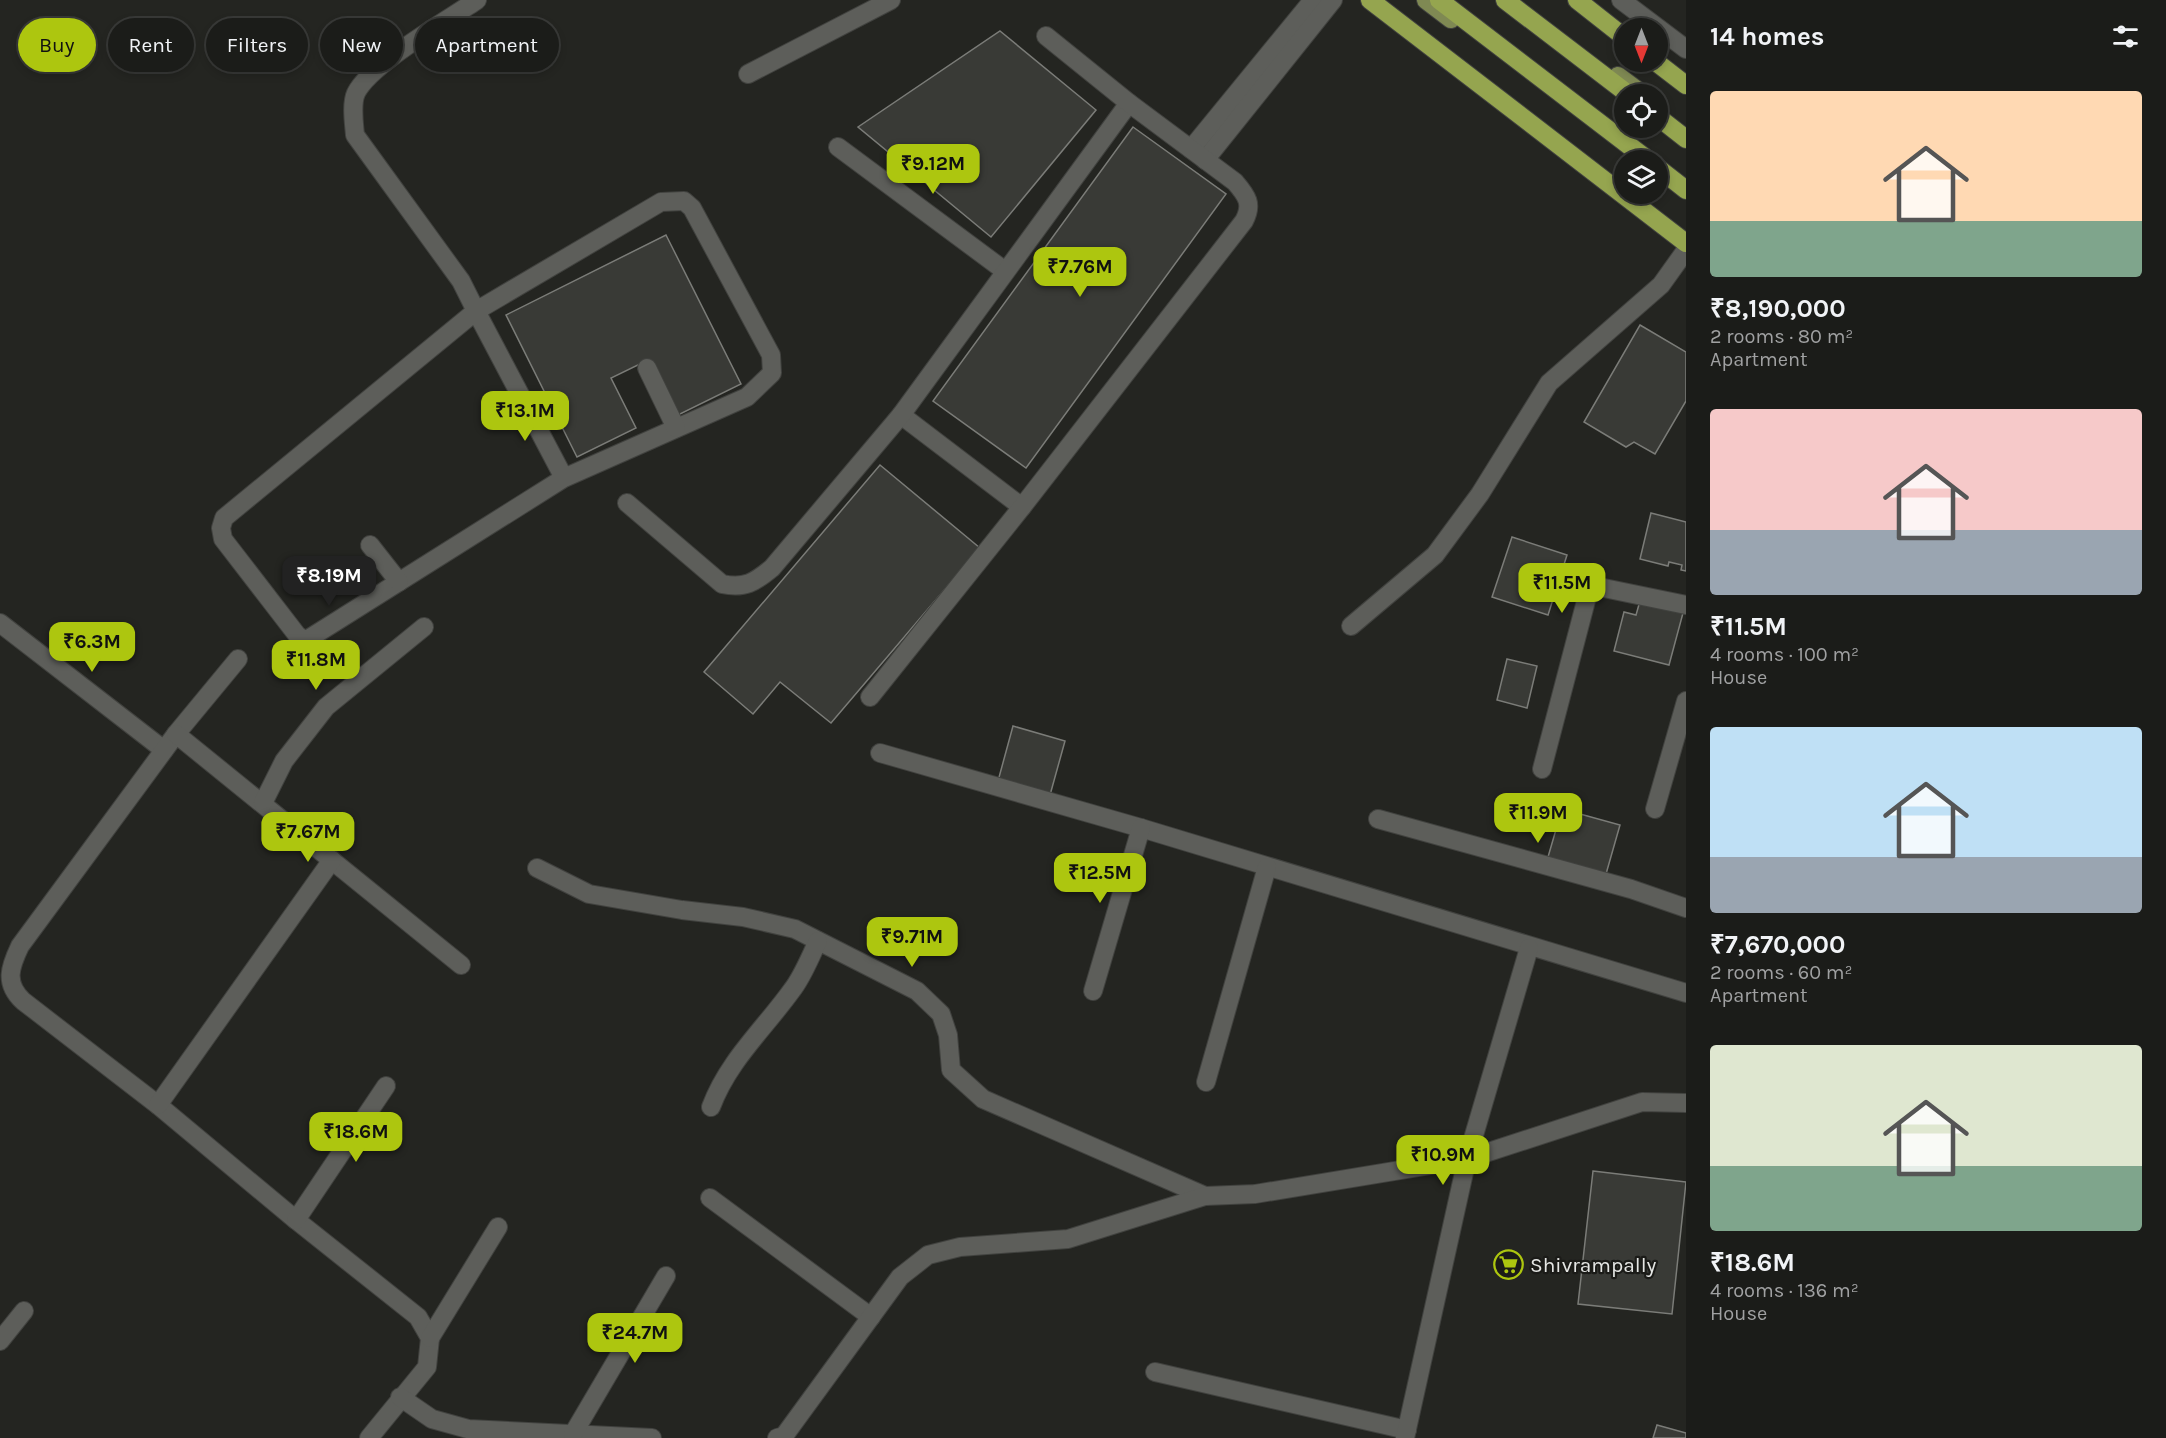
<!DOCTYPE html>
<html lang="en">
<head>
<meta charset="utf-8">
<style>
	body { margin:0; font-family:Karla,sans-serif; background:#282926; color:#f1f3f6; height:100vh; display:flex; flex-direction:column; font-size:22px; white-space:nowrap }
	* { box-sizing:border-box; margin:0 }
	p { font-size:20px; color:#a0a1a2 }
	.icon { flex:none; width:33px; height:33px; fill:none; stroke:currentColor; stroke-width:2; stroke-linecap:round; stroke-linejoin:round }
	.map { position:relative; flex:1; overflow:hidden }
	.panel { display:flex; flex-direction:column; background:#1b1c19; width:480px }
	.panel>* { flex:none }
	.guide { position:absolute; left:18px; top:18px; width:570px; height:54px; display:flex; gap:12px }
	.needle { width:39px; rotate:180deg }
	.controls { position:absolute; left:1614px; top:18px; display:grid; gap:12px }
	.controls a { display:grid; place-items:center; width:54px; height:54px; border-radius:50%; background:#1b1c19; box-shadow:0 3px 9px #0003,0 0 0 2px #393a38; font-size:30px }
	.price { position:absolute; translate:-50% -51px; padding:0 14px; border-radius:12px; background:#adc60f; color:#111; font-size:20px; line-height:39px; filter:drop-shadow(0 2px 3px #0008) }
	.price::after { content:''; position:absolute; left:50%; top:36px; width:18px; height:14px; margin-left:-9px; background:inherit; clip-path:polygon(0 0,100% 0,50% 100%) }
	.price.current { background:#222; color:#fff }
	ul { padding:0; list-style:none }
	li { display:grid; align-content:center; gap:12px; height:318px; padding:0 24px }
	li span { display:grid; place-items:center; height:186px; border-radius:6px; color:#555 }
	li>.icon { margin-inline-start:auto }
	span .icon { width:108px; height:108px; fill:#fffc; stroke-width:1 }
	li b { font-size:26px }
	h2 { display:flex; justify-content:space-between; align-items:center; height:72px; padding:0 24px; font-size:26px }
	.chip { padding:0 21px; border-radius:27px; background:#1b1c19; box-shadow:0 3px 9px #0003,0 0 0 2px #393a38; font-size:21px; line-height:54px }
	.chip.current { background:#adc60f; color:#111 }
	main { display:flex; flex:1; min-height:0 }
	.map>svg:first-child { display:block }
	.building { fill:#393a36; stroke:#7b7c78; stroke-width:1.5 }
	.lines { fill:none; stroke-linecap:round; stroke-linejoin:round }
	.minor-casing { stroke:#41423f; stroke-width:20 }
	.major-casing { stroke:#41423f; stroke-width:20 }
	.highway-casing { stroke:#41423f; stroke-width:20 }
	.minor { stroke:#5d5e5a; stroke-width:18 }
	.major { stroke:#7f8953; stroke-width:18 }
	.highway { stroke:#95a54f; stroke-width:18 }
	.labels { text-anchor:middle; stroke-width:4.5; stroke-linejoin:round; paint-order:stroke }
	.poi-label { font-size:21px; fill:#e5e6e4; stroke:#1b1b18; text-anchor:start }
</style>
</head>
<body>
<main>
<div class="map">
<svg width="1686" height="1438" viewBox="0 0 1686 1438">
	<rect width="100%" height="100%" fill="#242521"/>
	<!-- building -->
	<g class="building">
		<path d="M1000 31 1096 110 991 237 858 127Z"/>
		<path d="M1133 127 1226 194 1026 468 933 401Z"/>
		<path d="M666 235 741 384 676 416 648 360 611 378 636 428 577 457 506 315Z"/>
		<path d="M1640 325 1686 352V401L1655 454 1634 442 1626 447 1584 422Z"/>
		<path d="M880 465 980 548 831 723 780 682 753 714 704 672Z"/>
		<path d="M1651 513 1686 522V571L1681 570 1682 565 1669 562 1668 566 1640 559Z"/>
		<path d="M1512 537 1567 555 1548 615 1492 597Z"/>
		<path d="M1640 601 1683 613 1669 665 1614 651 1624 612 1636 615Z"/>
		<path d="M1507 659 1537 666 1527 708 1497 700Z"/>
		<path d="M1013 726 1065 741 1050 795 998 781Z"/>
		<path d="M1562 809 1620 825 1606 874 1548 857Z"/>
		<path d="M1593 1171 1686 1182 1672 1314 1578 1304Z"/>
		<path d="M1657 1425 1686 1433V1438H1653Z"/>
	</g>
	<g class="lines">
		<defs>
			<g id="minor">
				<path d="M477 0C448 20 370 64 356 93 351 104 354 123 355 135L461 281 476 311 224 518 221 528 223 539 297 635 305 641 564 478 476 311 661 202 684 201 692 208 771 355 772 373 747 397 564 478"/>
				<path d="M1621 0 1686 49"/>
				<path d="M748 74 891 0"/>
				<path d="M838 147 1005 271"/>
				<path d="M1191 149 1313 0"/>
				<path d="M1205 160 1333 0"/>
				<path d="M647 368 676 428"/>
				<path d="M901 415 1022 507"/>
				<path d="M627 503 722 584C745 589 755 582 772 568L901 415 1129 103"/>
				<path d="M370 545 399 582"/>
				<path d="M0 623 164 750"/>
				<path d="M1351 626 1435 555 1480 494 1549 383 1661 285 1686 250"/>
				<path d="M238 659 176 734 20 946C10 967 4 983 23 1001L158 1105 296 1220 418 1317 430 1338 427 1367 369 1438"/>
				<path d="M870 697 1022 507 1244 221C1253 204 1247 196 1235 182L1129 103 1046 36"/>
				<path d="M176 734 461 965"/>
				<path d="M880 753 1141 828 1686 993"/>
				<path d="M1542 769 1587 597 1599 587 1686 605"/>
				<path d="M263 803 284 761 326 707 424 627"/>
				<path d="M1655 809 1686 701"/>
				<path d="M1378 819 1631 889 1686 908"/>
				<path d="M537 868 589 894 682 910 743 917 795 929 917 991 941 1014 948 1035 951 1070 983 1099 1205 1196"/>
				<path d="M1093 991 1141 828"/>
				<path d="M1206 1082 1267 867"/>
				<path d="M158 1105 332 860"/>
				<path d="M711 1107C728 1061 764 1029 792 990 803 976 810 957 818 941"/>
				<path d="M710 1198 871 1317"/>
				<path d="M296 1220 386 1086"/>
				<path d="M430 1338 498 1227"/>
				<path d="M0 1341 24 1311"/>
				<path d="M1155 1372 1407 1430"/>
				<path d="M400 1397 432 1419 468 1429 652 1438"/>
				<path d="M573 1434 666 1276"/>
				<path d="M777 1438 784 1436 900 1277 928 1255 960 1247 1068 1239 1205 1196 1255 1194 1467 1159 1642 1102 1686 1103"/>
				<path d="M1405 1438 1467 1159 1529 948"/>
			</g>
			<g id="major">
				<path d="M1426 0 1451 19"/>
				<path d="M1618 76 1642 94"/>
			</g>
			<g id="highway">
				<path d="M1370 0 1686 243"/>
				<path d="M1439 0 1648 160"/>
				<path d="M1505 0 1628 94"/>
				<path d="M1577 0 1624 37"/>
				<path d="M1656 62 1686 85"/>
				<path d="M1658 117 1686 139"/>
				<path d="M1658 168 1686 190"/>
			</g>
		</defs>
		<!-- minor casing -->
		<use href="#minor" class="minor-casing"/>
		<!-- major casing -->
		<use href="#major" class="major-casing"/>
		<!-- highway casing -->
		<use href="#highway" class="highway-casing"/>
		<!-- minor -->
		<use href="#minor" class="minor"/>
		<!-- major -->
		<use href="#major" class="major"/>
		<!-- highway -->
		<use href="#highway" class="highway"/>
	</g>
	<!-- icons -->
	<defs>
		<symbol id="supermarket-ring" viewBox="-11 -11 22 22"><circle r="9.5" fill="#1b1b18" stroke="#adc60f" stroke-width="1.5"/><path d="M-6-5.5h2.5l.6 2H6L4.5 2H-2.5L-4.4-4H-6ZM-1.5 3.2a1.3 1.3 0 1 0 .1 0ZM3 3.2a1.3 1.3 0 1 0 .1 0Z" fill="#adc60f"/></symbol>
	</defs>
	<g fill-rule="evenodd">
		<use href="#supermarket-ring" x="1492" y="1248" width="33" height="33"/>
	</g>
	<g class="labels">
		<!-- poi labels -->
		<g class="poi-label">
			<text x="1530" y="1272">Shivrampally</text>
		</g>
	</g>
</svg>
<div class="controls">
<a><svg class="needle" viewBox="-14 -14 28 28"><path d="M0-13l5 13h-10z" fill="#e53935"/><path d="M0 13l5-13h-10z" fill="#a0a1a2"/></svg></a>
<a><svg class="icon" aria-label="locate" viewBox="0 0 24 24"><circle cx="12" cy="12" r="6"/><path d="M12 2v4M12 18v4M2 12h4M18 12h4"/></svg></a>
<a><svg class="icon" aria-label="layers" viewBox="0 0 24 24"><path d="M12 4l9 5-9 5-9-5zM3 14l9 5 9-5"/></svg></a>
</div>
<b class="price" style="left:933px;top:195px">₹9.12M</b>
<b class="price" style="left:1080px;top:298px">₹7.76M</b>
<b class="price" style="left:525px;top:442px">₹13.1M</b>
<b class="price current" style="left:329px;top:607px">₹8.19M</b>
<b class="price" style="left:1562px;top:614px">₹11.5M</b>
<b class="price" style="left:92px;top:673px">₹6.3M</b>
<b class="price" style="left:316px;top:691px">₹11.8M</b>
<b class="price" style="left:1538px;top:844px">₹11.9M</b>
<b class="price" style="left:308px;top:863px">₹7.67M</b>
<b class="price" style="left:1100px;top:904px">₹12.5M</b>
<b class="price" style="left:912px;top:968px">₹9.71M</b>
<b class="price" style="left:356px;top:1163px">₹18.6M</b>
<b class="price" style="left:1443px;top:1186px">₹10.9M</b>
<b class="price" style="left:635px;top:1364px">₹24.7M</b>
<div class="guide">
<a class="chip current">Buy</a>
<a class="chip">Rent</a>
<a class="chip">Filters</a>
<a class="chip">New</a>
<a class="chip">Apartment</a>
</div>
</div>
<section class="panel">
<h2>14 homes<svg class="icon" aria-label="filters" viewBox="0 0 24 24"><path d="M4 7h16M4 17h16"/><circle cx="9" cy="7" r="2"/><circle cx="15" cy="17" r="2"/></svg></h2>
<ul>
<li><span style="background:linear-gradient(#ffd9b3 70%,#7fa58c 0)"><svg class="icon" aria-label="home" viewBox="0 0 24 24"><path d="M3 11l9-7 9 7M6 9v11h12V9"/></svg></span><div><b>₹8,190,000</b><p>2 rooms · 80 m²</p><p>Apartment</p></div></li>
<li><span style="background:linear-gradient(#f6c9c9 65%,#9aa5b1 0)"><svg class="icon" aria-label="home" viewBox="0 0 24 24"><path d="M3 11l9-7 9 7M6 9v11h12V9"/></svg></span><div><b>₹11.5M</b><p>4 rooms · 100 m²</p><p>House</p></div></li>
<li><span style="background:linear-gradient(#bfe0f5 70%,#9aa5b1 0)"><svg class="icon" aria-label="home" viewBox="0 0 24 24"><path d="M3 11l9-7 9 7M6 9v11h12V9"/></svg></span><div><b>₹7,670,000</b><p>2 rooms · 60 m²</p><p>Apartment</p></div></li>
<li><span style="background:linear-gradient(#dfe7d0 65%,#7fa58c 0)"><svg class="icon" aria-label="home" viewBox="0 0 24 24"><path d="M3 11l9-7 9 7M6 9v11h12V9"/></svg></span><div><b>₹18.6M</b><p>4 rooms · 136 m²</p><p>House</p></div></li>
</ul>
</section>
</main>
</body>
</html>
